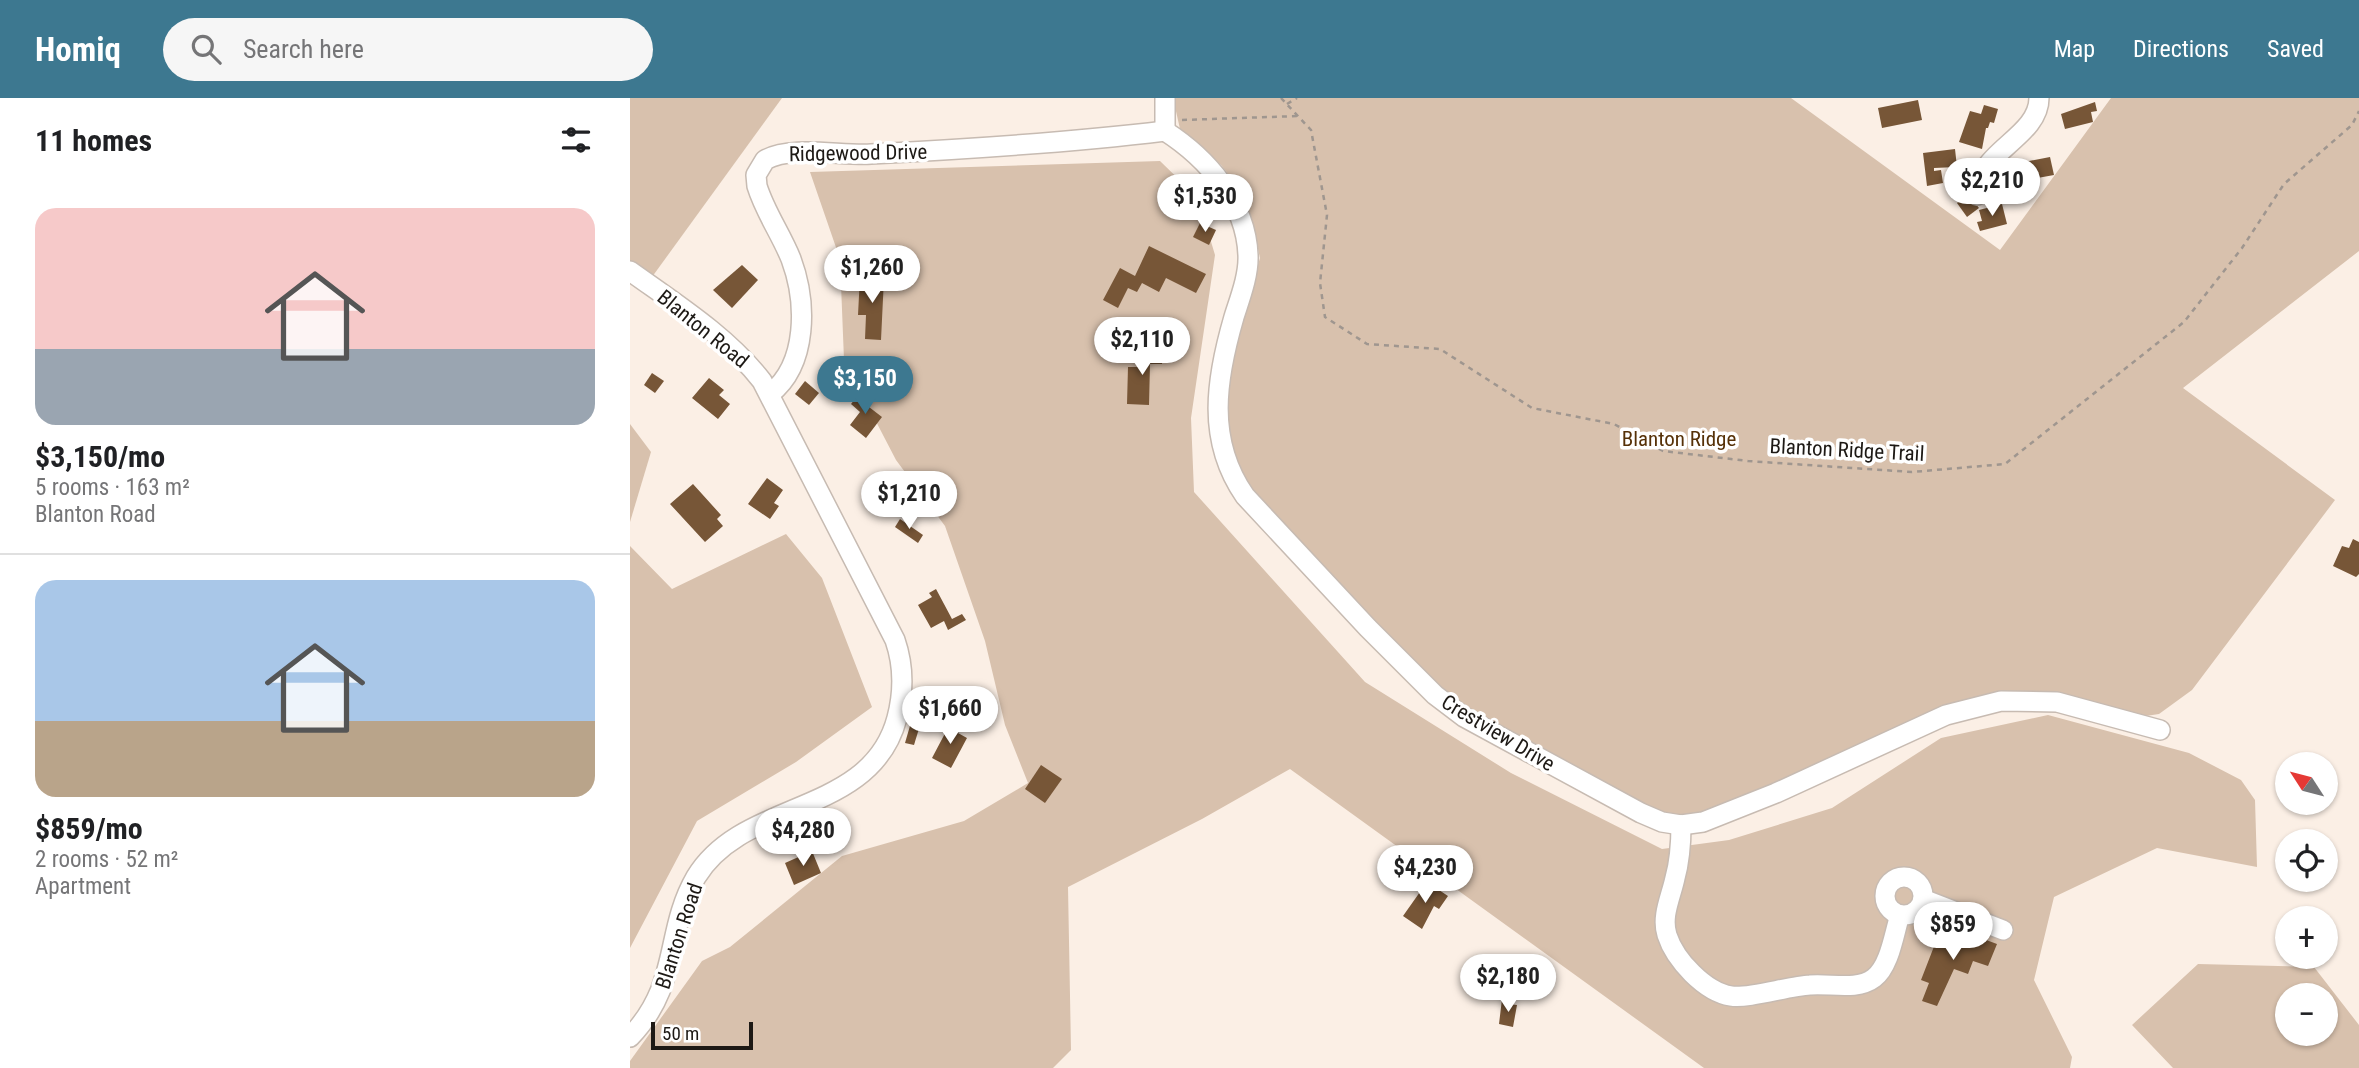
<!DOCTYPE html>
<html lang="en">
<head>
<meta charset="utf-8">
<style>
	body { margin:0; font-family:"Roboto Condensed",sans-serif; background:#f6f6f6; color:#202124; height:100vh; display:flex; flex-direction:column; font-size:26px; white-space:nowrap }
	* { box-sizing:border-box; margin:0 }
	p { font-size:23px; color:#757577 }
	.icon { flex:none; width:38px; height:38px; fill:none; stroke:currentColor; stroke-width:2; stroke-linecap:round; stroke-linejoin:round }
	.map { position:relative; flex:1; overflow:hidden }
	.drawer { display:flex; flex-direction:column; background:#fff; width:630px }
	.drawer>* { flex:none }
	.needle { width:46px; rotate:306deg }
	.buttons { position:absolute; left:1645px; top:654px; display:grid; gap:14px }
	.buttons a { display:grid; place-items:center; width:63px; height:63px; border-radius:50%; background:#fff; box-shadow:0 2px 5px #0004; font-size:35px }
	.scale { position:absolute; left:21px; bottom:18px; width:102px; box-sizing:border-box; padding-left:7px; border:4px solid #1d1915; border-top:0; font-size:19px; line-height:24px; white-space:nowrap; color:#1d1915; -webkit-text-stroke:5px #fff; paint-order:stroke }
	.price { position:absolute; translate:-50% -60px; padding:0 16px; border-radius:24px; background:#fff; color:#222; font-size:23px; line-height:46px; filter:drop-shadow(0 2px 4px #0008) }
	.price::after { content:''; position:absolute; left:50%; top:42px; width:21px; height:16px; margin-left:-10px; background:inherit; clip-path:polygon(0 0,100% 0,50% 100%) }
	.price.on { background:#3d7890; color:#fff }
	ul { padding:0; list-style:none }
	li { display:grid; align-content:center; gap:14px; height:371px; padding:0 35px }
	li+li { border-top:2px solid #e0e0e0 }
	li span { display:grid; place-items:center; height:217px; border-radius:21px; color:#555 }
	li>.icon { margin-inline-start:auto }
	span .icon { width:126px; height:126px; fill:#fffc; stroke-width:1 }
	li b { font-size:30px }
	h2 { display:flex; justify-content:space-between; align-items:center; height:84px; padding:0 35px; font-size:30px }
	header { display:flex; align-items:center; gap:42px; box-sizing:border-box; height:98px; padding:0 35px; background:#3d7890; color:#fff }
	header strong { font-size:33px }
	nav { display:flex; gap:38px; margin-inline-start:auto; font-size:24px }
	.search { width:490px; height:63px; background:#f6f6f6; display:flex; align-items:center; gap:18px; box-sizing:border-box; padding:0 24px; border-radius:38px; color:#757577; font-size:26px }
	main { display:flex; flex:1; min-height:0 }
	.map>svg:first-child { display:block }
	.green { fill:#d8c1ad; fill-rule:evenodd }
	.building { fill:#775637 }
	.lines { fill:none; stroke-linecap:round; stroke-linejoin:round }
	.minor-casing { stroke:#c7bbb2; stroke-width:22 }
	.path { stroke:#9f968f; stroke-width:2.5; stroke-dasharray:5 5; stroke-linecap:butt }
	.minor { stroke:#fff; stroke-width:19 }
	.labels { text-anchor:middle; stroke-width:7; stroke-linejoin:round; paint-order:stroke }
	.street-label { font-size:21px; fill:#1d1915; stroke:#fff }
	.park-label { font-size:21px; fill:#563108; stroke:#fff }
</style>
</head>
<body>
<header>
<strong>Homiq</strong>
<div class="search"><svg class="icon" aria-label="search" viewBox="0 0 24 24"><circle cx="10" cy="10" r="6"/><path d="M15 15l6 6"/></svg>Search here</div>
<nav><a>Map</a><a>Directions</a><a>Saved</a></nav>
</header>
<main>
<section class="drawer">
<h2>11 homes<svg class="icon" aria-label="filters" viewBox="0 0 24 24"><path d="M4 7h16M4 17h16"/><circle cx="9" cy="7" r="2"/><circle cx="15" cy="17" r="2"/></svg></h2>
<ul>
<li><span style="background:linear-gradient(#f6c9c9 65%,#9aa5b1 0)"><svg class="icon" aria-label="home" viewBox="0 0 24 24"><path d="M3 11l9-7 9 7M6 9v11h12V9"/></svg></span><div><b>$3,150/mo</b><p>5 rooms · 163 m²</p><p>Blanton Road</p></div></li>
<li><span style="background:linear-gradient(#a9c7e8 65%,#b9a48a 0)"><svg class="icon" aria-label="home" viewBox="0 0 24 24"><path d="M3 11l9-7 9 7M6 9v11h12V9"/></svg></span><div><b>$859/mo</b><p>2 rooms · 52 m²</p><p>Apartment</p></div></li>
</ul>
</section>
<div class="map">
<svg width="1729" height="970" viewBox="0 0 1729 970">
	<rect width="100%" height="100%" fill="#fbefe5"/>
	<!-- green -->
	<g class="green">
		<path d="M0 0H152L22 179 0 163Z"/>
		<path d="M543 0H1161L1370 152 1481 0H1729V153L1553 290 1705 402 1562 592 1529 616 1509 619 1434 599 1382 593 1348 598 1092 710 1065 719 1028 716 846 619 786 568 609 379 595 328 600 261 630 160 621 119 606 86 591 67 550 31Z"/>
		<path d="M530 63 568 100 585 157 561 320 564 394 735 584 881 675 1032 751 1099 742 1202 710 1311 640 1418 617 1559 655 1611 682 1625 702 1627 769 1527 750 1424 799 1404 882 1442 959 1440 970H1074L660 671 572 721 438 789 441 952 423 970H0V963L72 863 100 849 212 758 334 723 398 685 375 627 355 543 315 428 266 362 214 262 210 161 180 74Z"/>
		<path d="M0 326 21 354 0 424Z"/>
		<path d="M156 436 192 480 242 609 166 664 67 723 0 850V448L42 491Z"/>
		<path d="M1568 866 1684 869 1729 927V970H1543L1502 927ZM1657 898H1696V936H1657Z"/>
	</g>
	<!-- building -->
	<g class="building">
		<path d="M1288 2 1292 22 1252 30 1248 10Z"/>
		<path d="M1465 4 1467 13 1461 14 1463 24 1435 31 1431 16Z"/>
		<path d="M1354 7 1368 11 1364 25 1360 24 1358 30H1356L1352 51 1329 44 1340 13 1351 16Z"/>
		<path d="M1325 51 1327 69 1304 70V73L1311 72 1313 85 1297 88 1293 55Z"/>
		<path d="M1420 59 1424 77 1397 82 1394 64Z"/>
		<path d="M1338 96 1349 110 1337 119 1327 105Z"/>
		<path d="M1372 106 1377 126 1350 133 1347 124 1352 123 1349 112Z"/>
		<path d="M570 125 586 132 579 147 563 139Z"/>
		<path d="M519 148 576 176 566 195 536 180 529 194 512 185 507 194 498 190 488 210 473 202 490 170 505 178Z"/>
		<path d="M112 167 128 182 102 210 83 192Z"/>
		<path d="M230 178 254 180 251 242 235 241 236 217H228Z"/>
		<path d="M511 250 533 251 532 266H520L519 307 497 306 498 269H510Z"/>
		<path d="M22 275 34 283 25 295 14 287Z"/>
		<path d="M79 280 94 292 89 297 100 306 88 321 62 300Z"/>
		<path d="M175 283 189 295 179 307 165 296Z"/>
		<path d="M230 295 242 305 239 309 252 319 236 340 220 327 230 314 221 306Z"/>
		<path d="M137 380 153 392 144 405 149 408 140 421 118 406Z"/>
		<path d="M63 386 91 417 87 421 93 428 75 444 40 406Z"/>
		<path d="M270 421 293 437 288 445 265 429Z"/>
		<path d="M1723 441 1729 444V476L1726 479 1703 468 1712 448 1719 450Z"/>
		<path d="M306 491 322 521 332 516 336 522 318 532 314 523 301 530 288 507 302 499 299 495Z"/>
		<path d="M282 621 291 624 284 647 275 645Z"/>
		<path d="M321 624 331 630 328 635 337 640 321 670 302 660Z"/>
		<path d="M411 667 432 681 415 705 395 691Z"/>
		<path d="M182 753 191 775 164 787 155 765Z"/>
		<path d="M797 784 818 798 809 811 804 808 792 831 773 818Z"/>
		<path d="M1310 833 1338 842 1340 836 1367 846 1358 868 1343 863 1338 876 1324 871 1307 908 1292 903 1299 885 1291 882Z"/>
		<path d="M872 901 879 902 878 906 887 907 883 929 869 926Z"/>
	</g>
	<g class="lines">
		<defs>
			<g id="minor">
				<path d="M535 33C577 60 616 104 618 157 619 177 610 200 604 219 586 281 576 342 615 398L738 530 805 597 834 619 1011 715 1032 724 1051 727 1073 724 1146 695 1316 617 1371 603 1427 604 1530 632"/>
				<path d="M535 33V0"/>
				<path d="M1347 97C1354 89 1350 80 1355 71 1370 47 1409 31 1409 0"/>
				<path d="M0 173C46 206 97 238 132 283L265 542C274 568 274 593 267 620 241 719 114 700 66 779 34 834 51 886 0 939"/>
				<path d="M140 296C178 266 177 204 161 161 151 136 135 114 127 88L126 77 135 62C161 47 211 58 241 56 339 51 437 45 535 33"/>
				<path d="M1051 727C1051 745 1050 762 1045 780 1041 799 1031 818 1037 837 1045 862 1075 894 1101 898 1118 901 1159 888 1180 887 1200 885 1227 893 1244 880 1260 868 1264 835 1270 817"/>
				<circle cx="1274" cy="798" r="19"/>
				<path d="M1293 801 1373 832"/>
			</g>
		</defs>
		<!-- minor casing -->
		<use href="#minor" class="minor-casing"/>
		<!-- path -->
		<g class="path">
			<path d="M651 0 681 32 697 117 690 185 695 219 737 246 810 251 902 310 984 326 1033 353 1118 363 1282 374 1375 366 1554 224 1612 150 1654 86 1722 27 1729 13"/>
			<path d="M657 6 667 0"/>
			<path d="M552 22 668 18"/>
		</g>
		<!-- minor -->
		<use href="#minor" class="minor"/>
	</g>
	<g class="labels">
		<!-- street labels -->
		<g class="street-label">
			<text transform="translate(228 55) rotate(-1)" y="7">Ridgewood Drive</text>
			<text transform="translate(73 231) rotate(39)" y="7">Blanton Road</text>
			<text transform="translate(1217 352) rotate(3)" y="7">Blanton Ridge Trail</text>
			<text transform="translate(868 635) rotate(31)" y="7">Crestview Drive</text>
			<text transform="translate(49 838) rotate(-72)" y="7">Blanton Road</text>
		</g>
		<!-- park labels -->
		<g class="park-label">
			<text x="1049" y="348">Blanton Ridge</text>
		</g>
	</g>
</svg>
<div class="buttons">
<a><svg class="needle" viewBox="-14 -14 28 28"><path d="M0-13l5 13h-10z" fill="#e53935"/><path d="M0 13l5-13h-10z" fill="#757577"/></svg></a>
<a><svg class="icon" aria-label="locate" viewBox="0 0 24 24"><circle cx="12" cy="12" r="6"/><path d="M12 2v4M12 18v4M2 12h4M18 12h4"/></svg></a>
<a>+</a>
<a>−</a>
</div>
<div class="scale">50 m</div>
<b class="price" style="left:1362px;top:120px">$2,210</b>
<b class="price" style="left:575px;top:136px">$1,530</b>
<b class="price" style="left:242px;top:207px">$1,260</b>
<b class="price" style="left:512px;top:279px">$2,110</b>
<b class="price on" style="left:235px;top:318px">$3,150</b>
<b class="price" style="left:279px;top:433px">$1,210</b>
<b class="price" style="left:320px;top:648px">$1,660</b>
<b class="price" style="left:173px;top:770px">$4,280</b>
<b class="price" style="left:795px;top:807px">$4,230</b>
<b class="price" style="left:1323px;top:864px">$859</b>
<b class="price" style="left:878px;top:916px">$2,180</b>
</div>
</main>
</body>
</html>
